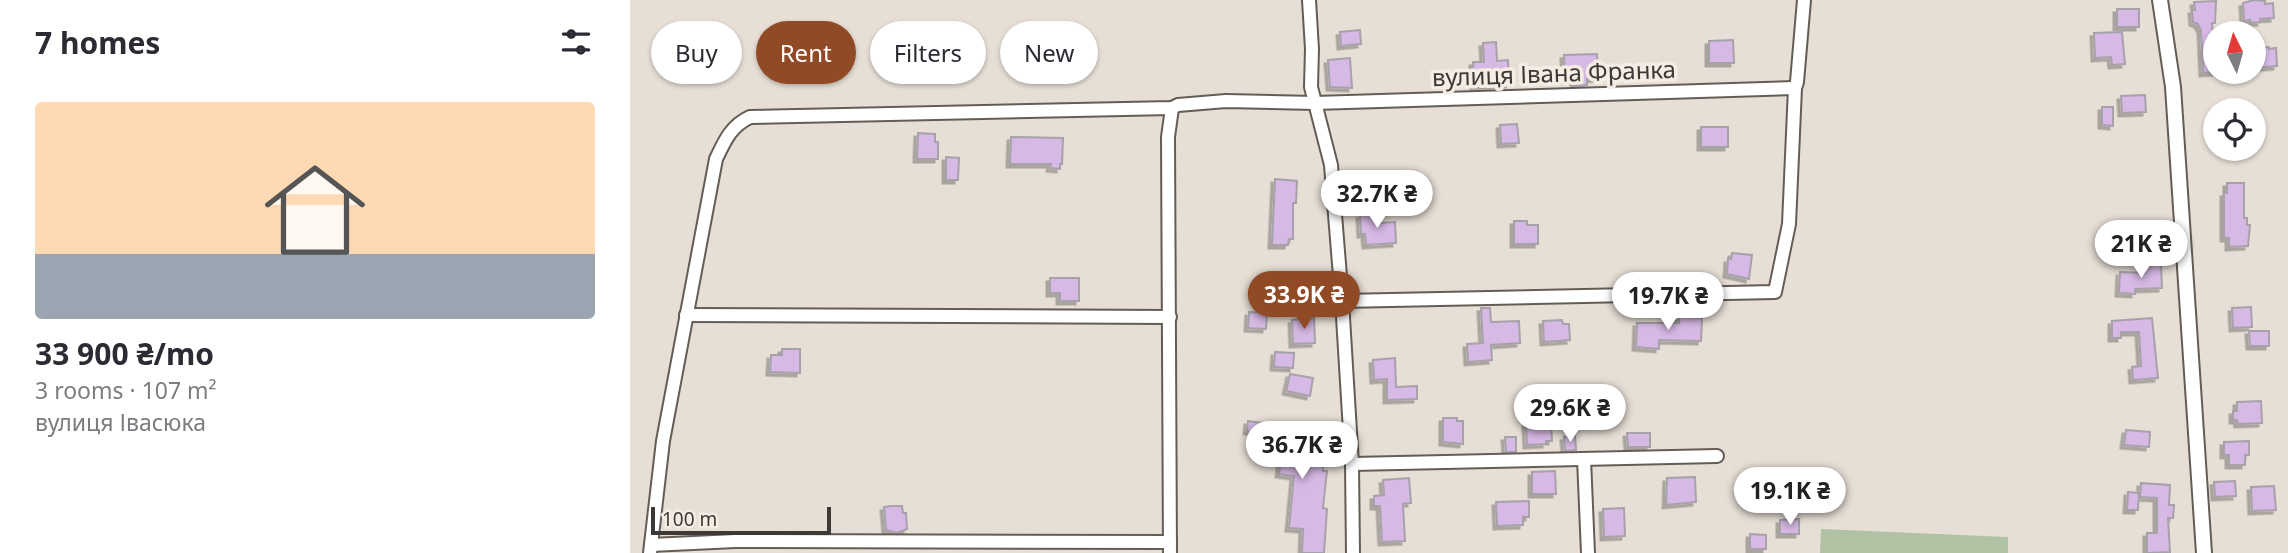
<!DOCTYPE html>
<html lang="en">
<head>
<meta charset="utf-8">
<style>
	body { margin:0; font-family:"Noto Sans",sans-serif; background:#f7f7f7; color:#2b2b33; height:100vh; display:flex; flex-direction:column; font-size:26px; white-space:nowrap }
	* { box-sizing:border-box; margin:0 }
	p { font-size:23px; color:#7c7c81 }
	.icon { flex:none; width:38px; height:38px; fill:none; stroke:currentColor; stroke-width:2; stroke-linecap:round; stroke-linejoin:round }
	.map { position:relative; flex:1; overflow:hidden }
	.details { display:flex; flex-direction:column; background:#fff; width:630px }
	.details>* { flex:none }
	.hud { position:absolute; left:21px; top:21px; width:665px; height:63px; display:flex; gap:14px }
	.needle { width:46px; rotate:355deg }
	.fabs { position:absolute; left:1573px; top:21px; display:grid; gap:14px }
	.fabs a { display:grid; place-items:center; width:63px; height:63px; border-radius:50%; background:#fff; box-shadow:0 2px 5px #0004; font-size:35px }
	.scale { position:absolute; left:21px; bottom:18px; width:180px; box-sizing:border-box; padding-left:7px; border:4px solid #3c3936; border-top:0; font-size:19px; line-height:24px; white-space:nowrap; color:#3c3936; -webkit-text-stroke:5px #f5ece3; paint-order:stroke }
	.price { position:absolute; translate:-50% -60px; padding:0 16px; border-radius:24px; background:#fff; color:#222; font-size:23px; line-height:46px; filter:drop-shadow(0 2px 4px #0008) }
	.price::after { content:''; position:absolute; left:50%; top:42px; width:21px; height:16px; margin-left:-10px; background:inherit; clip-path:polygon(0 0,100% 0,50% 100%) }
	.price.on { background:#914a26; color:#fff }
	ul { padding:0; list-style:none }
	li { display:grid; align-content:center; gap:14px; height:371px; padding:0 35px }
	li span { display:grid; place-items:center; height:217px; border-radius:7px; color:#555 }
	li>.icon { margin-inline-start:auto }
	span .icon { width:126px; height:126px; fill:#fffc; stroke-width:1 }
	li b { font-size:30px }
	h2 { display:flex; justify-content:space-between; align-items:center; height:84px; padding:0 35px; font-size:30px }
	.pill { padding:0 24px; border-radius:32px; background:#fff; box-shadow:0 2px 5px #0004; font-size:24px; line-height:63px }
	.pill.on { background:#914a26; color:#fff }
	main { display:flex; flex:1; min-height:0 }
	.map>svg:first-child { display:block }
	.green { fill:#afc3a4 }
	.building { fill:#d6b9e4; stroke:#a7a1aa; stroke-width:2; filter:url(#shadow) }
	.lines { fill:none; stroke-linecap:round; stroke-linejoin:round }
	.minor-casing { stroke:#645d56; stroke-width:16 }
	.tertiary-casing { stroke:#645d56; stroke-width:18 }
	.minor { stroke:#fff; stroke-width:12 }
	.tertiary { stroke:#fff; stroke-width:14 }
	.labels { text-anchor:middle; stroke-width:7; stroke-linejoin:round; paint-order:stroke }
	.street-label { font-size:24px; fill:#3c3936; stroke:#f5ece3 }
</style>
</head>
<body>
<main>
<section class="details">
<h2>7 homes<svg class="icon" aria-label="filters" viewBox="0 0 24 24"><path d="M4 7h16M4 17h16"/><circle cx="9" cy="7" r="2"/><circle cx="15" cy="17" r="2"/></svg></h2>
<ul>
<li><span style="background:linear-gradient(#ffd9b3 70%,#9aa5b1 0)"><svg class="icon" aria-label="home" viewBox="0 0 24 24"><path d="M3 11l9-7 9 7M6 9v11h12V9"/></svg></span><div><b>33 900 ₴/mo</b><p>3 rooms · 107 m²</p><p>вулиця Івасюка</p></div></li>
</ul>
</section>
<div class="map">
<svg width="1658" height="553" viewBox="0 0 1658 553">
	<defs>
		<filter id="shadow"><feDropShadow dx="-3.5" dy="3.5" stdDeviation="0" flood-color="#0004"/></filter>
	</defs>
	<rect width="100%" height="100%" fill="#e7dfd6"/>
	<!-- green -->
	<path class="green" d="M1191 529 1378 537V553H1190Z"/>
	<!-- building -->
	<g class="building">
		<path d="M1624 0 1635 1V4L1643 3 1644 18 1630 19 1631 22 1620 23V20L1614 21 1613 3Z"/>
		<path d="M1586 1 1585 23H1582L1586 72 1573 73 1571 30 1568 24 1563 22 1562 10H1565L1564 2Z"/>
		<rect x="1487" y="9" width="22" height="18"/>
		<path d="M730 30 731 44 711 46 710 32Z"/>
		<path d="M1492 32 1495 64 1482 65 1481 57 1465 58 1464 33Z"/>
		<path d="M1103 40 1104 63H1079V41Z"/>
		<path d="M866 42 867 61 878 60 879 84 844 86 843 62H854L853 43Z"/>
		<path d="M1639 47V49L1646 48 1647 66 1624 68V48Z"/>
		<path d="M967 54 968 78 957 79V85L944 86V79L935 80 934 55Z"/>
		<path d="M720 58 722 88 700 87 698 60Z"/>
		<path d="M1515 95 1516 112 1492 113 1491 96Z"/>
		<path d="M1472 107H1483V126L1472 125Z"/>
		<path d="M887 124 889 143 871 144 870 125Z"/>
		<rect x="1071" y="127" width="27" height="20"/>
		<path d="M288 133 305 134V142H308V159H287Z"/>
		<path d="M381 137 433 138 432 164H430V169L420 168 421 164H380Z"/>
		<path d="M316 157 329 158 328 180H316Z"/>
		<path d="M645 179 667 181 666 203H663V239H659L658 245H642Z"/>
		<path d="M1597 183H1614V218H1617V225H1620L1618 246 1599 247V238H1594V193H1597Z"/>
		<path d="M750 213 751 223 765 222 766 243 736 245 735 234H731L730 215Z"/>
		<path d="M884 221H897V225H908V244H884Z"/>
		<path d="M1102 253 1122 255 1119 279 1097 274 1098 259H1101Z"/>
		<path d="M1531 265 1532 288 1505 289V294L1489 293 1490 272 1515 273 1514 266Z"/>
		<path d="M420 278H449V301H430V293H420Z"/>
		<path d="M1621 307 1622 327 1603 328 1602 308Z"/>
		<path d="M851 308H860L861 322 889 321 890 343 861 345 862 360 838 362 837 344 853 343Z"/>
		<path d="M619 312 637 313 636 329 618 328Z"/>
		<path d="M1049 317 1072 318 1071 341 1029 340V349L1006 347 1007 323H1049Z"/>
		<path d="M684 318 685 343 663 344 662 320Z"/>
		<path d="M1522 318 1528 378 1503 380 1502 367 1511 366 1509 332H1491V338H1482V321Z"/>
		<path d="M932 320 933 324H939L940 340 914 342 913 321Z"/>
		<path d="M1619 331H1639V346H1620Z"/>
		<path d="M152 349H170V373L140 372 141 355H152Z"/>
		<path d="M645 352 664 353 663 368 644 367Z"/>
		<path d="M765 358 766 387 787 386V399L757 400V379L744 380 743 360Z"/>
		<path d="M660 374 683 378 680 396 656 391Z"/>
		<path d="M1631 401 1632 423 1608 424 1607 420H1603V411H1607V402Z"/>
		<rect x="953" y="402" width="23" height="18"/>
		<path d="M813 418H827V421H833V444L813 442Z"/>
		<path d="M618 421 654 426 653 434 695 436 693 471H697L693 508 697 509 694 553H672L673 529 659 528 664 476 649 474 652 452 639 450 641 434 617 431Z"/>
		<path d="M921 422 922 441H916V444L897 445 896 423Z"/>
		<path d="M1496 430 1520 432 1519 447 1494 445Z"/>
		<path d="M997 433H1020V447H998Z"/>
		<path d="M945 436 946 450 935 451 934 437Z"/>
		<path d="M875 437H886V452H876Z"/>
		<path d="M1619 441V455H1615V465H1599V455H1594V442Z"/>
		<path d="M925 471 926 494H902V472Z"/>
		<path d="M1065 477 1066 502 1036 505 1037 478Z"/>
		<path d="M779 478 781 503 773 504 775 541 752 542 750 506H744V496L754 495 753 480Z"/>
		<path d="M1605 481 1606 496 1585 497 1584 482Z"/>
		<path d="M1511 483 1540 485 1539 505H1544L1543 518H1538L1540 552 1517 553V533H1527V498L1510 497Z"/>
		<path d="M1644 486 1646 510 1622 511 1621 487Z"/>
		<path d="M1498 492 1509 493 1508 510H1497Z"/>
		<path d="M899 501V517H893V525L867 526 866 502Z"/>
		<path d="M261 506H272L273 513H276L277 529 267 533 256 530 254 507Z"/>
		<path d="M994 508 995 536 974 537 973 509Z"/>
		<path d="M1169 519V534H1150V520Z"/>
		<path d="M1120 534 1136 535V549H1120Z"/>
	</g>
	<g class="lines">
		<defs>
			<g id="minor">
				<path d="M679 0 682 49 681 87 701 165 712 301 722 464 723 553"/>
				<path d="M712 301 1145 292 1159 224 1165 88 1167 82 1174 0"/>
				<path d="M56 315 540 317"/>
				<path d="M954 459 958 553"/>
				<path d="M722 464 1087 456"/>
				<path d="M21 545 105 541 540 542"/>
				<path d="M20 553 33 441 86 159C95 140 101 126 120 117L542 108 548 105 596 101 685 103 1165 88"/>
				<path d="M540 553 538 137 542 108"/>
			</g>
			<path id="tertiary" d="M1530 0 1543 87 1574 553"/>
		</defs>
		<!-- minor casing -->
		<use href="#minor" class="minor-casing"/>
		<!-- tertiary casing -->
		<use href="#tertiary" class="tertiary-casing"/>
		<!-- minor -->
		<use href="#minor" class="minor"/>
		<!-- tertiary -->
		<use href="#tertiary" class="tertiary"/>
	</g>
	<g class="labels">
		<!-- street labels -->
		<g class="street-label">
			<text transform="translate(924 74) rotate(-2)" y="8">вулиця Івана Франка</text>
		</g>
	</g>
</svg>
<div class="fabs">
<a><svg class="needle" viewBox="-14 -14 28 28"><path d="M0-13l5 13h-10z" fill="#e53935"/><path d="M0 13l5-13h-10z" fill="#7c7c81"/></svg></a>
<a><svg class="icon" aria-label="locate" viewBox="0 0 24 24"><circle cx="12" cy="12" r="6"/><path d="M12 2v4M12 18v4M2 12h4M18 12h4"/></svg></a>
</div>
<div class="scale">100 m</div>
<b class="price" style="left:747px;top:230px">32.7K ₴</b>
<b class="price" style="left:1511px;top:280px">21K ₴</b>
<b class="price on" style="left:674px;top:331px">33.9K ₴</b>
<b class="price" style="left:1038px;top:332px">19.7K ₴</b>
<b class="price" style="left:940px;top:444px">29.6K ₴</b>
<b class="price" style="left:672px;top:481px">36.7K ₴</b>
<b class="price" style="left:1160px;top:527px">19.1K ₴</b>
<div class="hud">
<a class="pill">Buy</a>
<a class="pill on">Rent</a>
<a class="pill">Filters</a>
<a class="pill">New</a>
</div>
</div>
</main>
</body>
</html>
